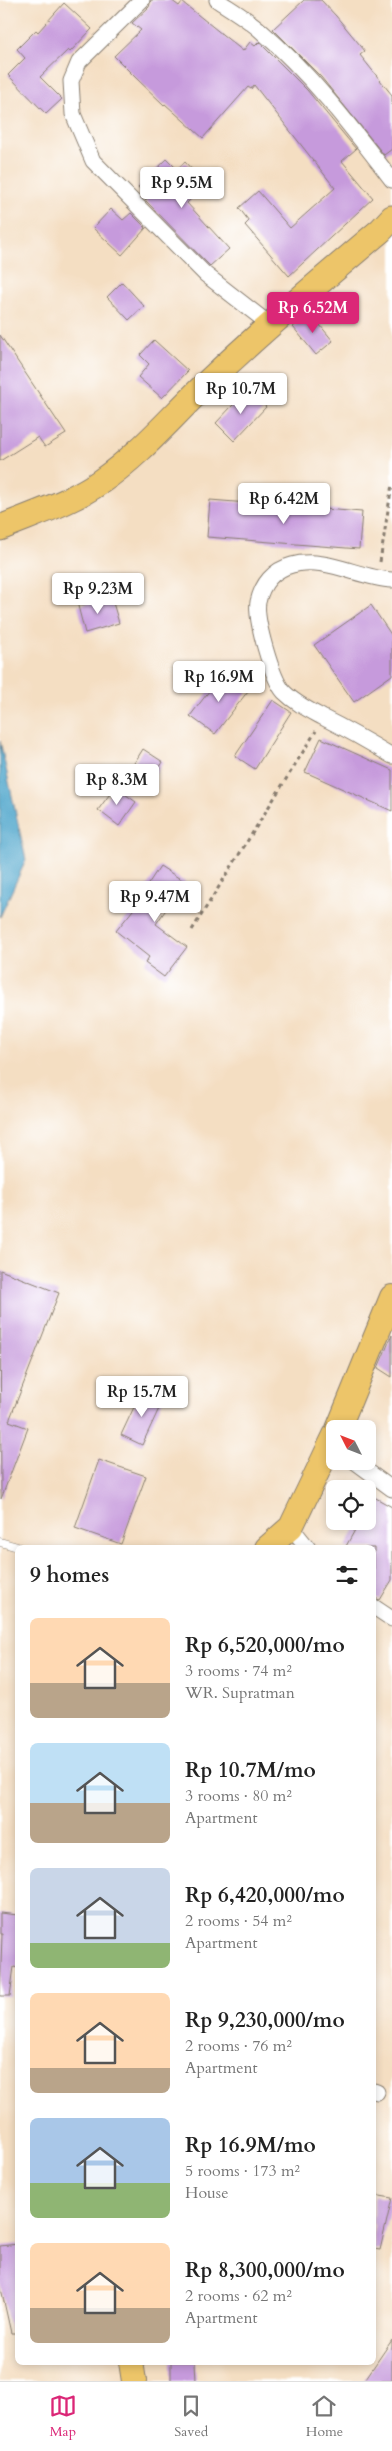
<!DOCTYPE html>
<html lang="en">
<head>
<meta charset="utf-8">
<style>
	body { margin:0; font-family:Cardo,serif; background:#f6f6f6; color:#222; height:100vh; display:flex; flex-direction:column; font-size:19px; white-space:nowrap }
	* { box-sizing:border-box; margin:0 }
	p { font-size:16px; color:#767676 }
	.icon { flex:none; width:28px; height:28px; fill:none; stroke:currentColor; stroke-width:2; stroke-linecap:round; stroke-linejoin:round }
	.map { position:relative; flex:1; overflow:hidden }
	.details { position:absolute; left:15px; top:1545px; width:361px; height:820px; display:flex; flex-direction:column; background:#fff; border-radius:8px; box-shadow:0 2px 8px #0003 }
	.details>* { flex:none }
	.needle { width:32px; rotate:312deg }
	.buttons { position:absolute; left:326px; top:1420px; display:grid; gap:10px }
	.buttons a { display:grid; place-items:center; width:50px; height:50px; border-radius:8px; background:#fff; box-shadow:0 2px 8px #0003; font-size:25px }
	.price { position:absolute; translate:-50% -42px; padding:0 11px; border-radius:5px; background:#fff; color:#222; font-size:16px; line-height:32px; filter:drop-shadow(0 1px 2px #0008) }
	.price::after { content:''; position:absolute; left:50%; top:30px; width:15px; height:11px; margin-left:-8px; background:inherit; clip-path:polygon(0 0,100% 0,50% 100%) }
	.price.on { background:#db2777; color:#fff }
	ul { padding:0; list-style:none }
	li { display:flex; align-items:center; gap:15px; height:125px; padding:0 15px }
	li span { display:grid; place-items:center; flex:none; width:140px; height:100px; border-radius:8px; color:#555 }
	li>.icon { margin-inline-start:auto }
	span .icon { width:60px; height:60px; fill:#fffc; stroke-width:1 }
	li b { font-size:21px }
	h2 { display:flex; justify-content:space-between; align-items:center; height:60px; padding:0 15px; font-size:21px }
	.dock { display:flex; justify-content:space-around; align-items:center; height:70px; border-top:1px solid #e0e0e0; background:#fff; font-size:14px; color:#767676 }
	.dock a { display:grid; justify-items:center; gap:2px }
	.dock .on { color:#db2777 }
	.map>svg:first-child { display:block }
	.water { fill:#4ea5cb; stroke:#356074 }
	.building { fill:#c69adc }
	.lines { fill:none; stroke-linecap:round; stroke-linejoin:round }
	.service-casing { stroke:#887d6f; stroke-width:9 }
	.minor-casing { stroke:#887d6f; stroke-width:17 }
	.primary-casing { stroke:#887d6f; stroke-width:26 }
	.trunk-casing { stroke:#887d6f; stroke-width:27 }
	.path { stroke:#887d6f; stroke-width:3; stroke-dasharray:4 4; stroke-linecap:butt }
	.service { stroke:#fff; stroke-width:8 }
	.minor { stroke:#fff; stroke-width:15 }
	.primary { stroke:#edc569; stroke-width:24 }
	.trunk { stroke:#edc569; stroke-width:25 }
</style>
</head>
<body>
<div class="map">
<svg width="392" height="2381" viewBox="0 0 392 2381">
	<rect width="100%" height="100%" fill="#fff"/>
	<filter id="ink" filterUnits="userSpaceOnUse"><feTurbulence type="fractalNoise" baseFrequency=".02" numOctaves="2"/><feDisplacementMap in="SourceGraphic" scale="10" xChannelSelector="R" yChannelSelector="G"/><feConvolveMatrix kernelMatrix="1 2 1 2 8 2 1 2 1" color-interpolation-filters="sRGB"/></filter>
	<filter id="wash" filterUnits="userSpaceOnUse"><feTurbulence type="fractalNoise" baseFrequency=".0096" numOctaves="4" result="noise"/><feDisplacementMap in="SourceGraphic" scale="20" xChannelSelector="R" yChannelSelector="G"/><feGaussianBlur stdDeviation="1.12" result="paint"/><feColorMatrix in="noise" values="0 0 0 0 0 0 0 0 0 0 0 0 0 0 0 0 0 1.4 0 .05"/><feComposite in="paint" operator="in"/></filter>
	<g filter="url(#wash)">
		<rect width="100%" height="100%" fill="#f4dec2"/>
		<!-- water -->
		<path class="water" d="M0 741 26 860 0 917Z"/>
		<g id="blocks">
			<!-- building -->
			<g class="building">
				<path d="M151 0H171L179 6 182 2 243 51 250 42 255 46 259 42 307 90 356 149 342 161 373 198 289 276 245 225 249 221 239 208 258 191 290 228 335 188 254 85 251 89 248 87 203 138 165 104 164 105 135 77 114 56 141 30 132 23 149 7Z"/>
				<path d="M304 0H321L336 16 365 51 360 55 392 95V149L384 155 321 77 273 29Z"/>
				<path d="M64 3 92 29 70 52 68 50 40 77 62 99 46 114 8 75 25 58 17 49 36 30 38 32Z"/>
				<path d="M167 159 177 169 185 162 199 177 192 184 199 191 187 203 229 249 210 266 145 200 148 198 138 187Z"/>
				<path d="M111 209 123 220 131 213 146 228 122 255 93 228Z"/>
				<path d="M122 282 144 306 129 320 107 297Z"/>
				<path d="M310 313 333 341 316 355 293 327Z"/>
				<path d="M0 335 66 434 45 447 38 437 0 461Z"/>
				<path d="M154 340 188 371 162 398 138 377 149 364 140 355Z"/>
				<path d="M248 389 266 407 234 441 216 423Z"/>
				<path d="M210 500 362 512 359 549 207 537Z"/>
				<path d="M111 596 119 623 85 633 78 606Z"/>
				<path d="M371 605 392 636V675L354 702 314 645Z"/>
				<path d="M223 673 248 691 215 734 190 716Z"/>
				<path d="M273 700 291 712 255 769 235 756Z"/>
				<path d="M321 738 392 770V811L305 772Z"/>
				<path d="M143 749 163 762 153 778 133 765Z"/>
				<path d="M115 787 136 802 119 826 98 810Z"/>
				<path d="M160 866 185 882 156 924 187 947 164 977 145 963 149 957 116 931 137 905 135 904Z"/>
				<path d="M0 1270 59 1293 9 1421 28 1428 1 1499Z"/>
				<path d="M392 1335V1377L378 1368Z"/>
				<path d="M142 1390 163 1400 142 1445 121 1435Z"/>
				<path d="M99 1460 146 1476 121 1544 75 1528Z"/>
				<path d="M374 1497 392 1507V1580L380 1600 374 1598V1548H345L360 1521H368V1509Z"/>
				<path d="M0 1913 18 1915V1968L14 1967 10 1996H0L2 1934H0Z"/>
				<path d="M374 2195 392 2198 380 2250 374 2249Z"/>
				<path d="M18 2244V2333H11L0 2284V2246Z"/>
				<path d="M392 2340V2381H364Z"/>
				<path d="M171 2362H195L196 2381H171Z"/>
			</g>
		</g>
	</g>
	<g filter="url(#ink)">
		<use href="#blocks" fill-opacity="0" stroke="#887d6f" stroke-width="1"/>
		<g class="lines">
			<defs>
				<path id="service" d="M0 1542 21 1548"/>
				<g id="minor">
					<path d="M142 0 79 62 71 81 73 114 93 161 205 274 269 324"/>
					<path d="M217 0C232 10 248 19 261 31 311 74 352 128 392 180"/>
					<path d="M392 580C359 578 325 556 292 565 273 570 262 584 258 602 255 619 272 679 284 692 295 703 309 710 322 717 346 729 369 742 392 756"/>
					<path d="M354 1461 392 1489"/>
					<path d="M291 1527 308 1548"/>
					<path d="M374 1607 392 1619"/>
					<path d="M374 2091 377 2092"/>
				</g>
				<g id="primary">
					<path d="M338 1429 392 1297"/>
					<path d="M267 1548 291 1527 335 1435"/>
					<path d="M131 2362 134 2381"/>
				</g>
				<path id="trunk" d="M0 528C33 514 70 503 100 482 141 454 174 414 210 380 265 328 323 279 381 230L392 218"/>
			</defs>
			<!-- service casing -->
			<use href="#service" class="service-casing"/>
			<!-- minor casing -->
			<use href="#minor" class="minor-casing"/>
			<!-- primary casing -->
			<use href="#primary" class="primary-casing"/>
			<!-- trunk casing -->
			<use href="#trunk" class="trunk-casing"/>
			<!-- path -->
			<g class="path">
				<path d="M380 562 392 484"/>
				<path d="M192 930 316 731"/>
			</g>
			<!-- service -->
			<use href="#service" class="service"/>
			<!-- minor -->
			<use href="#minor" class="minor"/>
			<!-- primary -->
			<use href="#primary" class="primary"/>
			<!-- trunk -->
			<use href="#trunk" class="trunk"/>
		</g>
	</g>
</svg>
<div class="buttons">
<a><svg class="needle" viewBox="-14 -14 28 28"><path d="M0-13l5 13h-10z" fill="#e53935"/><path d="M0 13l5-13h-10z" fill="#767676"/></svg></a>
<a><svg class="icon" aria-label="locate" viewBox="0 0 24 24"><circle cx="12" cy="12" r="6"/><path d="M12 2v4M12 18v4M2 12h4M18 12h4"/></svg></a>
</div>
<b class="price" style="left:182px;top:209px">Rp 9.5M</b>
<b class="price on" style="left:313px;top:334px">Rp 6.52M</b>
<b class="price" style="left:241px;top:415px">Rp 10.7M</b>
<b class="price" style="left:284px;top:525px">Rp 6.42M</b>
<b class="price" style="left:98px;top:615px">Rp 9.23M</b>
<b class="price" style="left:219px;top:703px">Rp 16.9M</b>
<b class="price" style="left:117px;top:806px">Rp 8.3M</b>
<b class="price" style="left:155px;top:923px">Rp 9.47M</b>
<b class="price" style="left:142px;top:1418px">Rp 15.7M</b>
<section class="details">
<h2>9 homes<svg class="icon" aria-label="filters" viewBox="0 0 24 24"><path d="M4 7h16M4 17h16"/><circle cx="9" cy="7" r="2"/><circle cx="15" cy="17" r="2"/></svg></h2>
<ul>
<li><span style="background:linear-gradient(#ffd9b3 65%,#b9a48a 0)"><svg class="icon" aria-label="home" viewBox="0 0 24 24"><path d="M3 11l9-7 9 7M6 9v11h12V9"/></svg></span><div><b>Rp 6,520,000/mo</b><p>3 rooms · 74 m²</p><p>WR. Supratman</p></div></li>
<li><span style="background:linear-gradient(#bfe0f5 60%,#b9a48a 0)"><svg class="icon" aria-label="home" viewBox="0 0 24 24"><path d="M3 11l9-7 9 7M6 9v11h12V9"/></svg></span><div><b>Rp 10.7M/mo</b><p>3 rooms · 80 m²</p><p>Apartment</p></div></li>
<li><span style="background:linear-gradient(#c9d6e8 75%,#8fb573 0)"><svg class="icon" aria-label="home" viewBox="0 0 24 24"><path d="M3 11l9-7 9 7M6 9v11h12V9"/></svg></span><div><b>Rp 6,420,000/mo</b><p>2 rooms · 54 m²</p><p>Apartment</p></div></li>
<li><span style="background:linear-gradient(#ffd9b3 75%,#b9a48a 0)"><svg class="icon" aria-label="home" viewBox="0 0 24 24"><path d="M3 11l9-7 9 7M6 9v11h12V9"/></svg></span><div><b>Rp 9,230,000/mo</b><p>2 rooms · 76 m²</p><p>Apartment</p></div></li>
<li><span style="background:linear-gradient(#a9c7e8 65%,#8fb573 0)"><svg class="icon" aria-label="home" viewBox="0 0 24 24"><path d="M3 11l9-7 9 7M6 9v11h12V9"/></svg></span><div><b>Rp 16.9M/mo</b><p>5 rooms · 173 m²</p><p>House</p></div></li>
<li><span style="background:linear-gradient(#ffd9b3 65%,#b9a48a 0)"><svg class="icon" aria-label="home" viewBox="0 0 24 24"><path d="M3 11l9-7 9 7M6 9v11h12V9"/></svg></span><div><b>Rp 8,300,000/mo</b><p>2 rooms · 62 m²</p><p>Apartment</p></div></li>
</ul>
</section>
</div>
<nav class="dock">
<a class="on"><svg class="icon" aria-label="map" viewBox="0 0 24 24"><path d="M3 6l6-2 6 2 6-2v14l-6 2-6-2-6 2zM9 4v14M15 6v14"/></svg>Map</a>
<a><svg class="icon" aria-label="saved" viewBox="0 0 24 24"><path d="M7 4h10v16l-5-4-5 4z"/></svg>Saved</a>
<a><svg class="icon" aria-label="home" viewBox="0 0 24 24"><path d="M3 11l9-7 9 7M6 9v11h12V9"/></svg>Home</a>
</nav>
</body>
</html>
